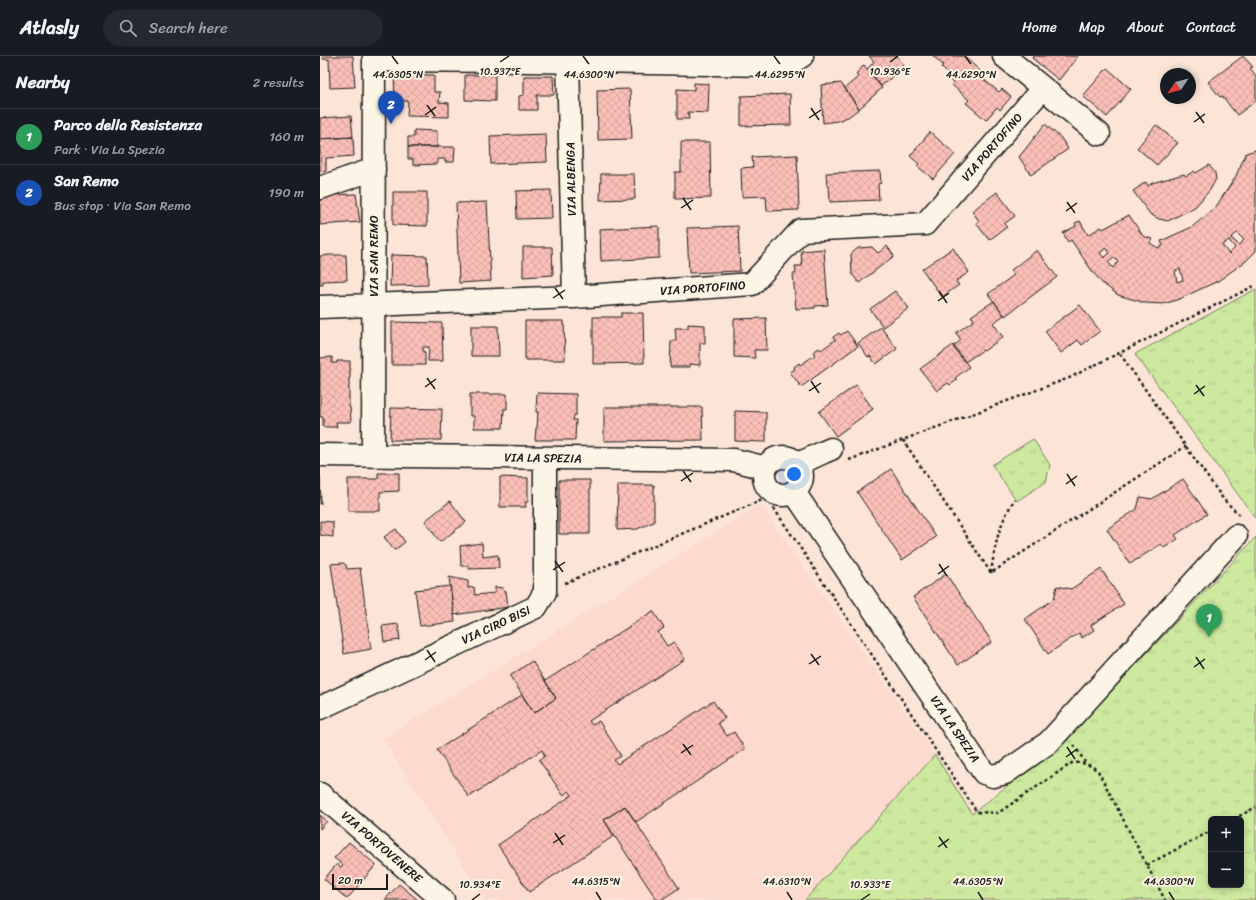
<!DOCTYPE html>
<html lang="en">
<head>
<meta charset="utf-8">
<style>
	body { margin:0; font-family:Sriracha,sans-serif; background:#242831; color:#f1f3f6 }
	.controls { position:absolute; right:12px; bottom:12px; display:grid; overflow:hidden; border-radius:6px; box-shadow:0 2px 6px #0003 }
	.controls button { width:36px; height:36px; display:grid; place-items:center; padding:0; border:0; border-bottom:1px solid #363941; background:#171b24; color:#f1f3f6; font:20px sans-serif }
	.compass { position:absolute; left:840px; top:12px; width:36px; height:36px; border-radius:50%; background:#171b24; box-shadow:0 2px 6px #0003; rotate:235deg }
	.scale { position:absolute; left:12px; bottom:10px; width:56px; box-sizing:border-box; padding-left:4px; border:2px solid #1c1c1c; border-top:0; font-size:11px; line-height:14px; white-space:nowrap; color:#1c1c1c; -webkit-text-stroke:3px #fcf5e5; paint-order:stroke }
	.you { position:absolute; left:474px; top:418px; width:14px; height:14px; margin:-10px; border:3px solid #fff; border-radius:50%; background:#1a73e8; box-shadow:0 0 0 6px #1a73e833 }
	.badge { display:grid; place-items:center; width:26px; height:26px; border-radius:50%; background:#0f766e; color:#fff; font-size:13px; font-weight:700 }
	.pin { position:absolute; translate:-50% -33px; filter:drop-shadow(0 1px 2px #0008) }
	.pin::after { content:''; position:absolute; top:21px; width:14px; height:12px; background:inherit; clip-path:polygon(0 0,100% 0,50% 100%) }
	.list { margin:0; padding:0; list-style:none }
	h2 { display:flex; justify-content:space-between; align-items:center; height:52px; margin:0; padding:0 16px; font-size:17px }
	h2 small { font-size:13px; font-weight:400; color:#9ea1a6 }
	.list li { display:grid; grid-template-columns:26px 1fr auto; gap:12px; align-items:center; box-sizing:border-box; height:56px; padding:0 16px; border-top:1px solid #363941 }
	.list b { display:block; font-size:15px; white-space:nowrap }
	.list p { margin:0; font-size:13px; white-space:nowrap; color:#9ea1a6 }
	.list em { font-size:13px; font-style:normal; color:#9ea1a6 }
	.icon { flex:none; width:22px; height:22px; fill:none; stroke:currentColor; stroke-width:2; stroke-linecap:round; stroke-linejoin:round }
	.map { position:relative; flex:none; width:936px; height:844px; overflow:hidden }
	header { display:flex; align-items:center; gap:24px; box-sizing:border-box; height:56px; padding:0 20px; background:#171b24; border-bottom:1px solid #363941 }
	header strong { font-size:19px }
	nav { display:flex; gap:22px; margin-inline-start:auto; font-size:14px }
	.search { width:280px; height:36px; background:#242831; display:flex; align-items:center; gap:10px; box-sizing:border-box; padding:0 14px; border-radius:22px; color:#9ea1a6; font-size:15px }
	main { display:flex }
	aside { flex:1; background:#171b24 }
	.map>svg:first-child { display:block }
</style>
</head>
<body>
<header>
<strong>Atlasly</strong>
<div class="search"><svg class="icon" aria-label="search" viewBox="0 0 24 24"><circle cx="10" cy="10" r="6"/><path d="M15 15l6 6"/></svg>Search here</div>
<nav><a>Home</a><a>Map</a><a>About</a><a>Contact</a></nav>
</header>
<main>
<aside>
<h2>Nearby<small>2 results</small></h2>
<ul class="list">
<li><span class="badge" style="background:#2e9e5b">1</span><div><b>Parco della Resistenza</b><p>Park · Via La Spezia</p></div><em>160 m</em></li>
<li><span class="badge" style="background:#1a4fb4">2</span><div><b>San Remo</b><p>Bus stop · Via San Remo</p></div><em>190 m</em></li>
</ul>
</aside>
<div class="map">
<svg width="936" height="844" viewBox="0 0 936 844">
	<defs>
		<pattern id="park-tufts" width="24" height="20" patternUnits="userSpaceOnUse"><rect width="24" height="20" fill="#cde89f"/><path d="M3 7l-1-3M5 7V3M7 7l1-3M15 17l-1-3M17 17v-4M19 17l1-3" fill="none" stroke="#afc688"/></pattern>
		<pattern id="building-cross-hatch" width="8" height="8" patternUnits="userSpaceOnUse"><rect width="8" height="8" fill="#fbc0b7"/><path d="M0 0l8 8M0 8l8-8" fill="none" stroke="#d7a49d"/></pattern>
	</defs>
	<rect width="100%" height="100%" fill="#fce5d7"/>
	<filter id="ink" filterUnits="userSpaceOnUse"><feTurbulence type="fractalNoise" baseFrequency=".025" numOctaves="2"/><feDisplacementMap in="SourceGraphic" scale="8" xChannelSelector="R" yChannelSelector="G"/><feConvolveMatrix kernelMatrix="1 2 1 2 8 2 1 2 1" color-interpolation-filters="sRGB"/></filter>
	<g filter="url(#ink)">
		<!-- built -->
		<path fill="#fcdacd" d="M440,449L615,699L485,844H165L63,683Z"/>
		<!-- park -->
		<path fill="url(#park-tufts)" stroke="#74825e" fill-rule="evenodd" d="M936,233V463L815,298Z
			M713,383L730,409L726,426L697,445L672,409Z
			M936,481V844H485L615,699L652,758L748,681ZM891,763H921V829H891Z"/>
		<!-- building -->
		<path fill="url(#building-cross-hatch)" stroke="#1c1c1c" fill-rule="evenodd" d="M3,0H33L35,31L10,32L9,3H3Z
			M549,0H577L584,9L573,17L575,19L561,30L548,12L554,6Z
			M613,0H644L660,15L657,18L679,36L682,33L691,41L680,54L677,51L666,64L646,47L649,44L632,29L633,27L626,21L628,18L621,11L623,9Z
			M714,0H758L739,24L712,2Z
			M923,0L933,11L930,12L936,20V45L917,59L902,40L900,41L888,26Z
			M544,9L562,32L539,53L525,32L538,21L536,18Z
			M787,12L811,33L787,61L763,40Z
			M74,18L114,19V36H120L119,46L129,47V61L87,60L88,45H75Z
			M145,19H175V45L145,44Z
			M204,20H233L234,39H217V54H199V40L204,39Z
			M374,27L389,28L388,57L368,56L369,63H357V33L374,34Z
			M521,27L539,53L528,61L517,65L503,67L501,29Z
			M310,33L312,83L278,84L277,34Z
			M470,38L471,69L421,70V40Z
			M31,60L33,81L0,83V62Z
			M725,68L741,82L748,93L711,119L699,101Z
			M836,69L858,87L837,109L817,92Z
			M94,74L117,75V91H88V81H94Z
			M610,76L635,98L613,123L597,110L599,108L590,100Z
			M226,78L227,106L171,108L170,80Z
			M33,81L34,100L6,102V115L0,116V83Z
			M361,86H390L391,142L355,143V116H361Z
			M88,91H135L134,106H125V103H117V108L93,109V103H88Z
			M936,94V195L926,205L898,225L857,244L843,248L825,247L798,239L782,227L772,215L751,184L748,186L743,177L756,170L755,167L760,165L768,179L781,171L783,173L809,159L823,180L832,183L830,187L838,192L843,190L841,185L872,171L895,152L915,122L926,97ZM917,177L924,184L919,189L911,182ZM909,184L915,192L909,198L902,189ZM786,192L790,197L784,202L780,197ZM794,201L798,206L793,212L788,206ZM860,213L863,224L857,226L855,215Z
			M477,99L479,154L447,155L446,140L422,141L421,112L433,111L432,101Z
			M889,109L895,117L896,123L890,134L875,151L848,165L839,163L830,158L813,135L826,126L828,130L832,127L864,118L866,120L874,115L876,117Z
			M560,115L561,127L558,128L559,144L510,146L509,130H507L506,117Z
			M281,118H314L315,143L280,144Z
			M231,134L232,162L197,163L196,135Z
			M73,136H107V170L73,169Z
			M677,136L695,160L684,168L687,171L669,184L656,167L659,165L652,155Z
			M36,138L40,166L0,169V142L11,139Z
			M167,146L171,225L139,227L136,147Z
			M339,170V202L281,205L280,173Z
			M418,170L420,215L369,217L367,172Z
			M567,190L574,200L539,227L532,218L531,198L538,192L552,191L558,197Z
			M203,191H232L233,219L203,221Z
			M633,192L649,216L636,225L639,229L622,241L602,213Z
			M504,193L508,249L495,250V252L476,253L473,218H476L475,210H482L481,195Z
			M717,194L737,221L685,260L668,238L694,219L691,214Z
			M9,199H26L27,224L3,225V229H0V200Z
			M71,199L107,200L108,229L70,230Z
			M575,235L589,252L563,271L550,253Z
			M674,245L684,259L673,267L683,281L664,295L663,294L645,306L633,291L641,284L636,277L654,264L651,260Z
			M760,249L780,275L762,289L758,284L741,297L725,275Z
			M301,257H323L324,307L273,308V261H301Z
			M446,262L447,294H434L435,302L414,301V263Z
			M205,265H244L245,304H205Z
			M72,266L122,267L123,305H108L109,291H103V296H105V309H72Z
			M368,268L385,269V287H380V309L369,308V311H350L351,285H356L355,272H368Z
			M151,270H178L179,300H151Z
			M561,271L577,293L556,308L550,300L548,301L538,287Z
			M527,275L538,290L481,331L470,316L475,313L474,311L479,307L480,309L495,299L493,296L499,292L501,294L515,284L513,281L519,277L521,279Z
			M633,289L649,311L635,322L637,324L630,329L628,327L617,335L600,313Z
			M12,301V307H17V305H30V322H29V351H30L31,366H16L17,371H3V361H0V302Z
			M536,329L553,353L516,380L499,356Z
			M217,337L256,338V359H254L253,364H256L255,384H215L216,372H217L218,356H216Z
			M150,338H187V353H184L183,372H154V360H150Z
			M284,351H382L383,384L284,385Z
			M71,352L122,353L121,384H70Z
			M415,355L446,356V386L415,385Z
			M571,413L616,481L582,504L537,436Z
			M58,417H79V435L60,436V455H28V423H58Z
			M0,420L1,448H0Z
			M180,421L208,422V446H205L206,451H180Z
			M863,423L887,458L855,479L858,483L844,492L841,488L810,508L787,473L817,453L820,441L832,443Z
			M239,424H270V478H239Z
			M298,429H334V466L317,473L297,474Z
			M130,445L146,466L120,486L105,465Z
			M0,465L13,466V481L0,479Z
			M76,473L85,486L75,494L73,493L64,481Z
			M162,487L163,501L178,499L179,512L149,513V510H141L140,490Z
			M23,507L26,509L27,513L40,512L51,593L24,598L11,508Z
			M781,513L804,548L771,569L774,574L762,582L759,577L728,598L705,563L734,543L737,530L751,533Z
			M626,518L672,586L638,609L593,541Z
			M129,521L148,525V532L154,531L155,539L175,537V531L183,532L184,536L186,535L188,551L134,559Z
			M130,530L135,566L100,570L95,534Z
			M333,555L344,572L338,576L347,590L354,586L365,603L269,665L272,669L279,665L301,700L294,704L297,708L393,645L405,662L398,667L407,680L414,676L425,693L316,766L305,750L284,764L294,780L209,836L178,789L252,739L249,735L243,739L219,704L225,700L222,694L149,741L117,694L202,639L214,657L236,642L225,625Z
			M78,568L80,584L64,586L62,570Z
			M212,605L236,642L214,657L190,620Z
			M305,750L359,832L341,844H337L284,764Z
			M0,759L7,765L0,773Z
			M29,786L56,809L27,843L4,823L17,808L21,811L23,809L14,802Z
			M79,828L98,844H65Z"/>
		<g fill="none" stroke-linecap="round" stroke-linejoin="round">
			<defs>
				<path id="minor" d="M684,0L779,78
					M54,4L210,5L454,9L474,5L482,0
					M248,5L254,241
					M0,132L54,113
					M0,251L254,241L432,228L481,174L605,168L723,32
					M0,399L414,404L446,412
					M53,399L54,0
					M444 420a19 19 0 1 1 38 0a19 19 0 1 1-38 0Z
					M478,408L504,396L511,393
					M474,436L664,717L673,720L685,717L729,686L916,480
					M0,652L216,551L225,536V402
					M0,738L123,844"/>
			</defs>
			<!-- minor casing -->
			<use href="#minor" stroke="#1c1c1c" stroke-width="25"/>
			<!-- path -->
			<path stroke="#1c1c1c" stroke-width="2.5" stroke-dasharray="3 3" stroke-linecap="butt" d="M800,298L904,444L921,460
				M583,384L671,517L866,390
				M529,404L749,322L936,229
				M447,442L657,756L678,757L752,707C763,706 769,708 778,715L845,844
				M671,517C675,488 679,467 695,443
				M245,527L447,442L456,445
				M754,689L765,706
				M914,763L936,751
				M827,809L891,775"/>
			<!-- minor -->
			<use href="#minor" stroke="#fcf5e5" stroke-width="22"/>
		</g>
	</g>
	<!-- ticks -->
	<path fill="none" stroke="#1c1c1c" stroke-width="1.5" d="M72,0L78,8M263,0L269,8M454,0L460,8M645,0L651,8M180,6L189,0M570,6L578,0M107,49L115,60M491,52L499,64M876,56L884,67M105,59L116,51M489,62L501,54M874,66L885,58M363,142L371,154M747,146L755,157M361,152L373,144M746,155L757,147M235,232L243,243M619,235L627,247M233,242L245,234M618,245L629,237M107,322L115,333M491,325L499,337M876,329L884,340M105,331L116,323M489,335L501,327M874,338L885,330M363,415L371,426M747,418L755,430M361,425L373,417M746,428L757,420M235,505L243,516M619,508L627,520M233,514L245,506M618,518L629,510M107,594L115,606M491,598L499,609M876,601L884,613M105,604L116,596M489,608L501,600M874,611L885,603M363,688L371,699M747,691L755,703M361,697L373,689M746,701L757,693M235,777L243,789M619,781L627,792M233,787L245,779M618,791L629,783M276,836L281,844M467,836L472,844M658,836L663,844M849,836L854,844M152,844L160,838M541,844L550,838"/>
	<g text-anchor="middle" stroke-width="4" stroke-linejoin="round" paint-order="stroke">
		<!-- street labels -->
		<g font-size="12" fill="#1c1c1c" stroke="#fcf5e5">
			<text transform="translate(672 91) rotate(-49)" y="4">VIA PORTOFINO</text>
			<text transform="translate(251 123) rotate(-91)" y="4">VIA ALBENGA</text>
			<text transform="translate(54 200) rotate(-90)" y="4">VIA SAN REMO</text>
			<text transform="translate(383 232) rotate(-4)" y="4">VIA PORTOFINO</text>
			<text transform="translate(223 402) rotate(1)" y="4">VIA LA SPEZIA</text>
			<text transform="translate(176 569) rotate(-25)" y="4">VIA CIRO BISI</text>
			<text transform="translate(635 673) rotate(56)" y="4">VIA LA SPEZIA</text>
			<text transform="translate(62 791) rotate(41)" y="4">VIA PORTOVENERE</text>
		</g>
	</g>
	<g font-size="10" text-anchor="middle" fill="#1c1c1c" stroke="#fcf5e5" stroke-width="4" stroke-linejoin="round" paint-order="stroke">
		<text x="180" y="19">10.937°E</text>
		<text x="570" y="19">10.936°E</text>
		<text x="651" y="22">44.6290°N</text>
		<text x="78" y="22">44.6305°N</text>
		<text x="269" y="22">44.6300°N</text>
		<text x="460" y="22">44.6295°N</text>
		<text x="276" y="829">44.6315°N</text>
		<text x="467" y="829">44.6310°N</text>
		<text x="658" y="829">44.6305°N</text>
		<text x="849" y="829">44.6300°N</text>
		<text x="160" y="832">10.934°E</text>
		<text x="550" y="832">10.933°E</text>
	</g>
</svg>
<div class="controls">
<button>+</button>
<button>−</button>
</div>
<svg class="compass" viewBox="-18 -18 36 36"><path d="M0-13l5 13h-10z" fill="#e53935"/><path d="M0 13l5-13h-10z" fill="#9ea1a6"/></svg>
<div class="scale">20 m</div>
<div class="you"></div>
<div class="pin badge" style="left:889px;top:581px;background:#2e9e5b">1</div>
<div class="pin badge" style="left:71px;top:68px;background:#1a4fb4">2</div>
</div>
</main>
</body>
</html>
